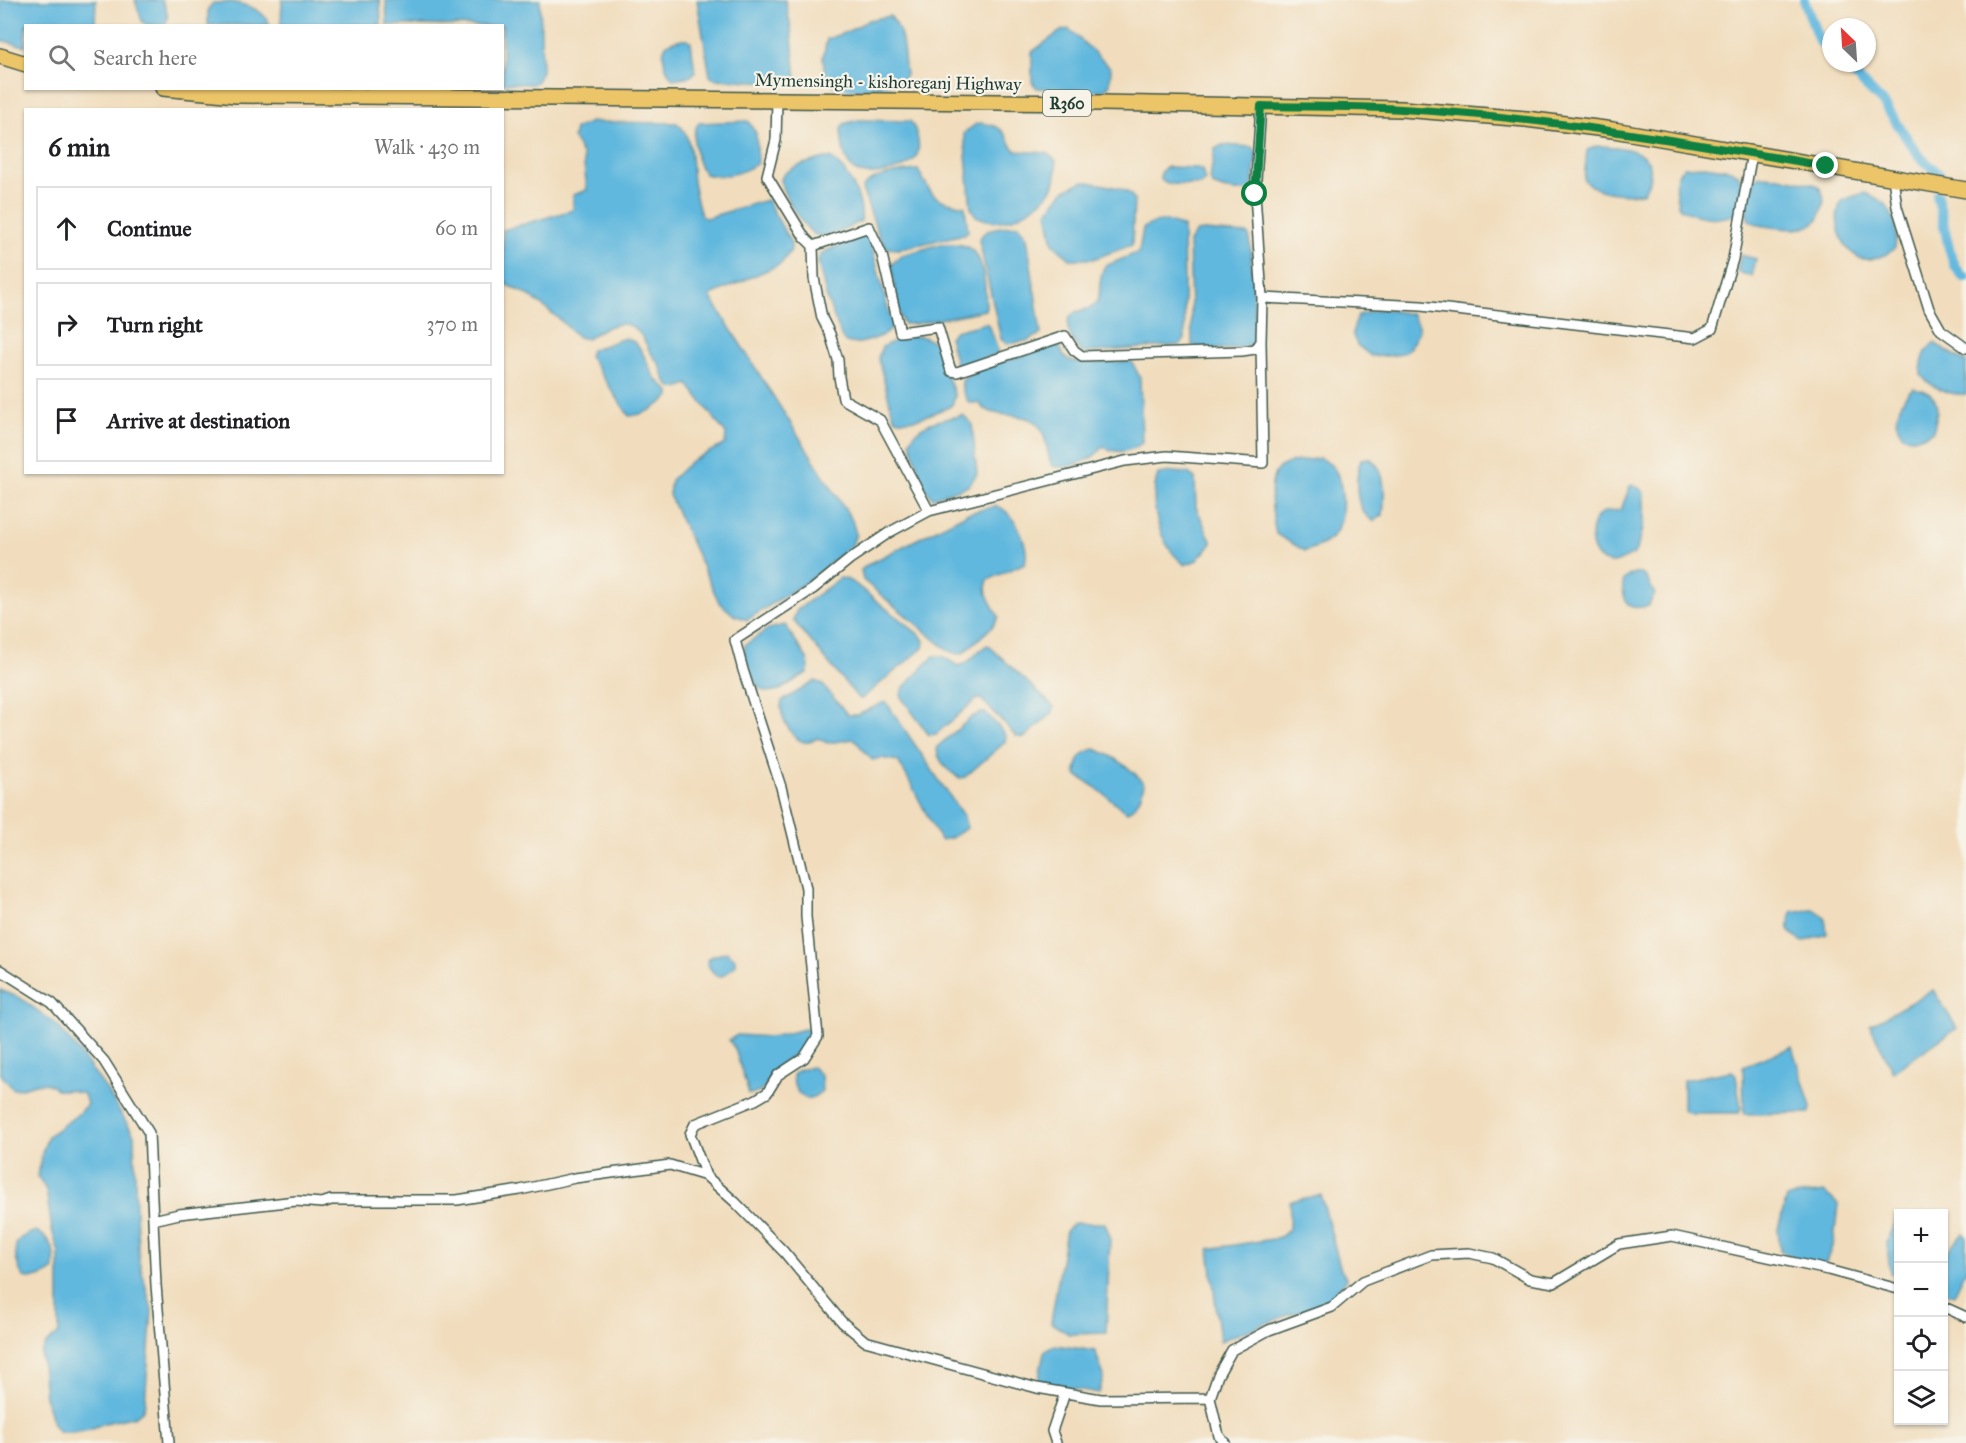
<!DOCTYPE html>
<html lang="en">
<head>
<meta charset="utf-8">
<style>
	body { margin:0; font-family:"IM FELL Great Primer",serif; background:#f6f6f6; color:#202124 }
	.controls { position:absolute; right:18px; bottom:18px; display:grid; overflow:hidden; border-radius:0px; box-shadow:0 2px 4px #0004 }
	.controls button { width:54px; height:54px; display:grid; place-items:center; padding:0; border:0; border-bottom:2px solid #e0e0e0; background:#fff; color:#202124; font:30px sans-serif }
	.compass { position:absolute; left:1822px; top:18px; width:54px; height:54px; border-radius:50%; background:#fff; box-shadow:0 2px 4px #0004; rotate:335deg }
	.stop { position:absolute; width:18px; height:18px; margin:-14px; border:4px solid #0b8043; border-radius:50%; background:#fff }
	.stop.end { background:#0b8043; border-color:#fff; box-shadow:0 2px 6px #0008 }
	.list { margin:0; padding:0; list-style:none }
	h2 { display:flex; justify-content:space-between; align-items:center; height:78px; margin:0; padding:0 24px; font-size:26px }
	h2 small { font-size:20px; font-weight:400; color:#757577 }
	.list li { display:grid; grid-template-columns:39px 1fr auto; gap:18px; align-items:center; box-sizing:border-box; height:84px; margin:0 12px 12px; padding:0 12px; border:2px solid #e0e0e0; border-radius:0px }
	.list b { display:block; font-size:22px; white-space:nowrap }
	.list em { font-size:20px; font-style:normal; color:#757577 }
	.icon { flex:none; width:33px; height:33px; fill:none; stroke:currentColor; stroke-width:2; stroke-linecap:round; stroke-linejoin:round }
	.map { position:relative; flex:none; width:1966px; height:1443px; overflow:hidden }
	.search { position:absolute; background:#fff; box-shadow:0 2px 4px #0004; left:24px; top:24px; width:480px; height:66px; display:flex; align-items:center; gap:15px; box-sizing:border-box; padding:0 21px; border-radius:0px; color:#757577; font-size:22px }
	.panel { position:absolute; background:#fff; box-shadow:0 2px 4px #0004; left:24px; top:108px; width:480px; height:366px; border-radius:0px }
	.map>svg:first-child { display:block }
</style>
</head>
<body>
<div class="map">
<svg width="1966" height="1443" viewBox="0 0 1966 1443">
	<rect width="100%" height="100%" fill="#f7f3e8"/>
	<filter id="ink" filterUnits="userSpaceOnUse"><feTurbulence type="fractalNoise" baseFrequency=".0167" numOctaves="2"/><feDisplacementMap in="SourceGraphic" scale="12" xChannelSelector="R" yChannelSelector="G"/><feConvolveMatrix kernelMatrix="1 2 1 2 8 2 1 2 1" color-interpolation-filters="sRGB"/></filter>
	<filter id="wash" filterUnits="userSpaceOnUse"><feTurbulence type="fractalNoise" baseFrequency=".008" numOctaves="4" result="noise"/><feDisplacementMap in="SourceGraphic" scale="24" xChannelSelector="R" yChannelSelector="G"/><feGaussianBlur stdDeviation="1.35" result="paint"/><feColorMatrix in="noise" values="0 0 0 0 0 0 0 0 0 0 0 0 0 0 0 0 0 1.4 0 .05"/><feComposite in="paint" operator="in"/></filter>
	<g filter="url(#wash)">
		<rect width="100%" height="100%" fill="#f1ddbd"/>
		<!-- water -->
		<path fill="#61b8de" stroke="#407a89" stroke-width="1.5" d="M1,0H96L95,25L26,26L25,46L0,40Z
			M135,0H162C166,9 171,17 164,25H147L142,21Z
			M282,0H380L381,25H281Z
			M386,0H540L542,71L537,81L533,84L503,83L502,26L387,25Z
			M697,0H785L791,27L796,79L791,83L715,79L710,76Z
			M232,2C249,6 263,9 270,25H208V9L213,3Z
			M890,16C905,31 903,55 906,75L901,82C880,88 844,95 826,81L823,57L827,39L849,31L869,20Z
			M1069,29L1111,68L1110,84L1105,90L1089,91L1037,88L1032,82V52L1061,31Z
			M682,39H688L691,42L695,72L691,76L673,79C666,71 659,53 667,44C670,41 678,40 682,39Z
			M858,120L910,121C917,130 923,150 914,160C904,171 864,180 853,169C843,160 842,142 841,130L844,124Z
			M748,121L756,133L758,163C744,173 721,179 705,174C696,163 689,133 699,123Z
			M591,122L677,123C693,136 691,162 693,182C695,193 698,205 701,216L706,218L767,200L791,243V250L781,264L711,295V298L852,520L856,534L852,545L811,579L747,620L734,615L719,602L669,495L671,480L691,461L725,444L726,434L688,384C684,385 678,389 674,388C665,386 663,373 660,365C657,360 652,356 649,350C641,331 630,318 608,327C600,331 594,333 588,339L578,337L558,318L530,296L503,283V230L573,210V195L587,190L583,156L573,138L575,129Z
			M982,123C1009,128 1002,134 1016,151L1047,153L1056,161C1056,167 1057,175 1055,181C1051,200 1014,223 994,221C988,221 981,218 976,216L971,208L964,133L976,124Z
			M1222,145L1252,147L1257,152L1252,187C1242,195 1223,190 1212,185L1210,178L1215,149Z
			M1598,146C1617,147 1655,148 1650,175C1649,183 1647,187 1643,193C1624,195 1597,194 1584,180L1587,150Z
			M825,158H831C848,171 864,200 861,221C849,227 830,239 816,235C806,232 776,187 782,177C787,167 814,161 825,158Z
			M1705,166L1731,170L1738,174C1743,184 1745,208 1734,214C1722,222 1689,216 1679,207C1675,193 1672,178 1684,167Z
			M1167,167L1197,168L1202,170L1205,181L1201,185L1167,184L1162,181L1160,177L1162,171Z
			M918,170C934,199 932,199 965,206L968,231L965,234L899,249L887,248L880,239L862,189C869,175 904,171 918,170Z
			M1760,176L1779,177L1817,185C1823,191 1825,198 1823,206C1819,230 1799,230 1779,228C1767,226 1759,227 1748,219C1744,205 1746,183 1760,176Z
			M1083,181C1096,184 1129,186 1134,199L1132,245L1093,259H1070L1053,243L1047,212L1065,190Z
			M1864,193C1892,201 1899,221 1895,248C1886,256 1871,262 1860,258C1841,250 1830,216 1843,200Z
			M1166,221L1183,227L1185,339L1180,345L1082,353C1074,344 1058,321 1076,312C1083,309 1092,310 1097,302C1102,293 1097,279 1105,266L1139,252L1143,228L1154,223Z
			M1018,225L1027,237L1041,334L1027,341L1007,344L1001,339L979,240C986,226 1004,227 1018,225Z
			M1204,231L1248,234L1250,238L1256,340C1246,352 1207,350 1192,345L1189,242L1196,232Z
			M862,235H866L870,240L893,328C884,337 853,349 843,340L827,299L818,261L820,256L824,252Z
			M941,244C950,244 961,243 969,248C986,258 985,289 986,306L985,310L915,324H904L900,316L891,265L902,255Z
			M1741,255L1756,259L1752,276L1737,272Z
			M1381,309L1412,314L1419,328C1410,359 1399,355 1371,356L1357,345L1352,333L1358,315Z
			M986,323L990,327L998,351L995,355L962,365L956,364L949,337L955,331Z
			M915,336L924,337L935,343L955,396L952,405L947,408C932,413 912,424 896,419L893,414L878,358L882,347L900,338Z
			M625,338C645,343 644,364 656,379C660,384 666,387 670,392V396C659,406 644,415 629,416L589,356L591,350Z
			M1934,343L1966,362V394C1951,396 1930,387 1921,375C1921,363 1923,351 1934,343Z
			M1053,346H1059C1061,350 1063,356 1066,358C1075,367 1117,360 1132,362L1140,378L1142,443C1128,453 1118,454 1103,447C1094,460 1068,470 1052,466C1046,454 1048,437 1039,426C1023,408 992,422 979,403H969C965,395 959,388 963,379L982,368Z
			M1913,388C1940,392 1940,408 1933,431C1893,455 1887,411 1913,388Z
			M963,415L972,424L977,474L968,486L933,498L924,488L910,441C919,421 943,420 963,415Z
			M1320,458C1323,460 1329,463 1332,466C1344,479 1346,517 1336,532C1330,542 1316,548 1305,551L1276,534C1273,518 1266,481 1278,469C1287,460 1308,461 1320,458Z
			M1369,458C1387,469 1385,496 1383,515L1374,521C1353,511 1355,478 1361,459Z
			M1172,472L1188,473L1195,478L1196,507L1212,543L1197,560L1185,565C1159,545 1148,505 1158,474Z
			M1634,485L1643,491C1646,513 1645,534 1634,554C1628,557 1620,562 1613,563C1590,564 1585,528 1599,515C1605,510 1614,511 1621,510L1630,486Z
			M996,506C1014,511 1030,544 1025,563L988,580C982,594 993,605 999,617L992,627L963,653L958,654L949,651L863,580L861,570L867,565L968,513Z
			M1634,573H1641L1647,579L1655,594L1648,606C1643,607 1637,608 1632,607C1624,604 1620,585 1625,579C1626,578 1632,574 1634,573Z
			M840,578L846,579L855,584L921,636L924,641L923,648L861,699L857,697L793,620L797,610Z
			M785,625L808,660L809,668L807,673L780,690L767,692L761,689L756,684L744,656L745,645L768,629Z
			M988,645L1054,707L1053,712L1024,738L1016,736L981,699H977L936,734L929,735L901,697L902,689L934,656H942L958,666C971,664 976,650 988,645Z
			M815,681L822,684L848,715H857L885,702L888,705L964,817L967,828L951,838L940,840L904,771L898,761L881,758L872,760L854,739L827,743L818,738C813,740 810,743 804,742C791,739 778,714 782,701Z
			M980,713H986L1006,735L1005,742L965,777L960,778C949,772 937,761 937,747L972,717Z
			M1095,749C1112,755 1133,769 1144,784C1142,794 1137,807 1127,812L1095,787L1076,775C1076,762 1080,752 1095,749Z
			M1814,910L1825,917L1827,934L1803,942C1788,934 1785,927 1793,911Z
			M727,952L735,959V966L722,976H716L709,967L707,960L710,957Z
			M0,990L20,998L56,1024L80,1053L108,1092L134,1135L136,1213L139,1261L152,1310L145,1403L143,1410L136,1416L105,1423L90,1429L73,1432H59L53,1424L45,1397L41,1353L46,1344L59,1333V1253L52,1230L46,1190L38,1176L42,1153L48,1136L77,1115L87,1104L84,1094L70,1090H56C43,1075 30,1089 13,1089L0,1073Z
			M1933,990L1957,1028L1893,1072L1870,1025Z
			M810,1028L814,1038C805,1054 789,1054 777,1067C765,1079 768,1095 749,1094L735,1049L729,1040L737,1035L771,1037Z
			M1792,1047L1811,1107L1810,1113L1744,1114L1743,1066Z
			M812,1067L821,1075L822,1091L815,1096L807,1099C796,1094 793,1086 793,1075L798,1070Z
			M1731,1071L1734,1072L1736,1076L1741,1108L1739,1113H1693L1684,1111L1683,1108V1080Z
			M1824,1192L1838,1204L1834,1241L1825,1265L1803,1262L1780,1251L1778,1228L1787,1197Z
			M1321,1195L1341,1270L1347,1279L1325,1304L1288,1315L1220,1341L1209,1249L1273,1239L1282,1236L1289,1229L1290,1201Z
			M1898,1215V1275L1890,1273L1887,1243Z
			M1074,1223H1105L1110,1237L1106,1333L1069,1334L1051,1323L1066,1230Z
			M36,1231C52,1239 56,1252 54,1269C46,1276 34,1280 23,1277C18,1268 11,1248 19,1240C23,1235 31,1233 36,1231Z
			M1963,1234L1966,1236V1269L1954,1295L1944,1293C1943,1263 1938,1255 1963,1234Z
			M1055,1345L1095,1351L1104,1376L1099,1393L1038,1383L1044,1352Z"/>
		<g fill="none" stroke-linecap="round" stroke-linejoin="round">
			<!-- canal -->
			<path stroke="#61b8de" stroke-width="10" d="M1804,0L1819,41L1831,52
				M1842,63L1885,105L1918,155L1940,175
				M1937,195L1949,248L1955,266L1963,277H1966"/>
		</g>
	</g>
	<g filter="url(#ink)">
		<g fill="none" stroke-linecap="round" stroke-linejoin="round">
			<defs>
				<path id="minor" d="M777,100L776,140L767,176L805,238L813,246L869,227L882,255L900,332L938,327L951,371L957,372L1065,336L1074,350L1082,356L1242,351L1255,349L1261,342
					M1261,106L1255,194L1262,298L1421,306L1695,338L1712,329L1733,259L1752,153
					M1893,178L1897,207L1929,309L1941,330L1966,348
					M813,246L814,278L822,318L830,334L838,360L839,377L843,399L880,420L929,511L1125,461L1167,456L1263,463L1261,342L1262,298
					M0,970L52,1003L104,1061L149,1133L156,1285L169,1443
					M706,1176L690,1134L695,1124L755,1100L767,1093L778,1075L804,1058L818,1036L806,917V888L781,787L743,670L735,640L813,589L850,559L890,532L929,511
					M153,1220L179,1214L296,1201L322,1203L331,1200H457L520,1190L575,1178L670,1165L706,1176L735,1202L784,1252L842,1322L865,1341L1037,1388L1101,1399L1210,1398L1218,1375L1232,1350L1269,1330L1332,1307L1363,1281L1431,1255L1469,1253L1493,1258L1530,1279L1554,1283L1619,1244L1672,1236L1828,1270L1898,1289
					M1944,1307L1966,1317
					M1210,1398L1219,1436L1225,1443
					M1056,1443L1052,1431L1065,1393"/>
				<path id="primary" d="M0,56L26,64
					M163,88L236,95L1102,103L1402,109L1526,119L1613,130L1966,190"/>
			</defs>
			<!-- minor casing -->
			<use href="#minor" stroke="#3e5549" stroke-width="12"/>
			<!-- primary casing -->
			<use href="#primary" stroke="#3e5549" stroke-width="18"/>
			<!-- minor -->
			<use href="#minor" stroke="#fff" stroke-width="9"/>
			<!-- primary -->
			<use href="#primary" stroke="#edc569" stroke-width="15"/>
		</g>
	</g>
	<g fill="none" stroke-linecap="round" stroke-linejoin="round" filter="url(#ink)">
		<!-- route -->
		<path stroke="#0b8043" stroke-width="8" d="M1255,194L1261,106C1308,107 1355,106 1402,109C1545,117 1685,142 1826,166"/>
	</g>
	<g text-anchor="middle" stroke-width="4.5" stroke-linejoin="round" paint-order="stroke">
		<!-- shield labels -->
		<rect fill="#f7f3e8" stroke="#60746a" stroke-width="1.5" x="1043" y="90" width="48" height="26" rx="4.5"/>
		<g font-size="16" font-weight="bold" fill="#1f3d34">
			<text x="1067" y="109">R360</text>
		</g>
		<!-- street labels -->
		<g font-size="18" fill="#1f3d34" stroke="#f7f3e8">
			<text transform="translate(888 82) rotate(1)" y="6">Mymensingh - kishoreganj Highway</text>
		</g>
	</g>
</svg>
<div class="controls">
<button>+</button>
<button>−</button>
<button><svg class="icon" aria-label="locate" viewBox="0 0 24 24"><circle cx="12" cy="12" r="6"/><path d="M12 2v4M12 18v4M2 12h4M18 12h4"/></svg></button>
<button><svg class="icon" aria-label="layers" viewBox="0 0 24 24"><path d="M12 4l9 5-9 5-9-5zM3 14l9 5 9-5"/></svg></button>
</div>
<svg class="compass" viewBox="-18 -18 36 36"><path d="M0-13l5 13h-10z" fill="#e53935"/><path d="M0 13l5-13h-10z" fill="#757577"/></svg>
<div class="stop" style="left:1255px;top:194px"></div>
<div class="stop end" style="left:1826px;top:166px"></div>
<div class="search"><svg class="icon" aria-label="search" viewBox="0 0 24 24"><circle cx="10" cy="10" r="6"/><path d="M15 15l6 6"/></svg>Search here</div>
<section class="panel">
<h2>6 min<small>Walk · 430 m</small></h2>
<ul class="list">
<li><svg class="icon" aria-label="ahead" viewBox="0 0 24 24"><path d="M12 20V5M6 11l6-6 6 6"/></svg><div><b>Continue</b></div><em>60 m</em></li>
<li><svg class="icon" aria-label="right" viewBox="0 0 24 24"><path d="M7 20v-9h11M14 6l5 5-5 5"/></svg><div><b>Turn right</b></div><em>370 m</em></li>
<li><svg class="icon" aria-label="arrive" viewBox="0 0 24 24"><path d="M6 21V4h12l-3 4 3 4H6"/></svg><div><b>Arrive at destination</b></div></li>
</ul>
</section>
</div>
</body>
</html>
